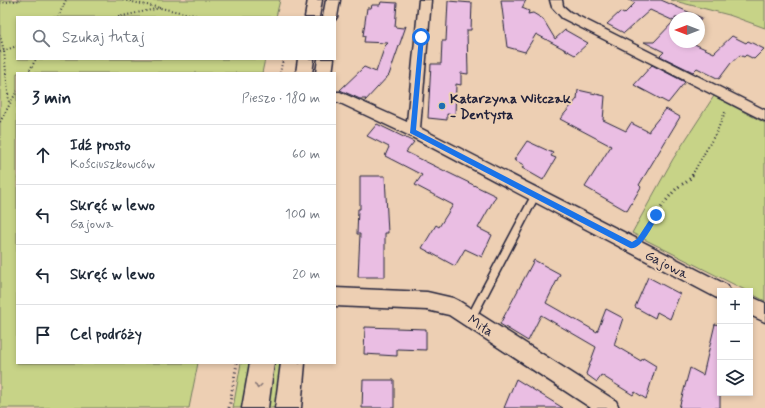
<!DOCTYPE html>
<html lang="pl">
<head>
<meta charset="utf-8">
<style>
	body { margin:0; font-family:Mynerve,sans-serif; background:#f2f2f3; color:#1f2937 }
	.controls { position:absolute; right:12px; bottom:12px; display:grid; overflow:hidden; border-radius:0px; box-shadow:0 2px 6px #0003 }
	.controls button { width:36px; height:36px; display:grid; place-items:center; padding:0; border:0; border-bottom:1px solid #e0e1e3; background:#fff; color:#1f2937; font:20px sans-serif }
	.compass { position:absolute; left:669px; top:12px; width:36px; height:36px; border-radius:50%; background:#fff; box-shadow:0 2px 6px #0003; rotate:270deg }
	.stop { position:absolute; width:12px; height:12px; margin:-9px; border:3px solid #1a73e8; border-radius:50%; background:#fff }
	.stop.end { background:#1a73e8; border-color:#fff; box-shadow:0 1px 4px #0008 }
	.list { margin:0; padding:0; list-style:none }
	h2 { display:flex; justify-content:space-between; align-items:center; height:52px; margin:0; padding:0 16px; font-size:17px }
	h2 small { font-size:13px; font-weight:400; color:#747a83 }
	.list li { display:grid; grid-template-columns:26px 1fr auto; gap:12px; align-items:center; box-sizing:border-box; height:60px; padding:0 16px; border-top:1px solid #e0e1e3 }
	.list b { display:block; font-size:15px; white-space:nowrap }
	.list p { margin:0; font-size:13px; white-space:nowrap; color:#747a83 }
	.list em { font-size:13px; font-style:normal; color:#747a83 }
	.icon { flex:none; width:22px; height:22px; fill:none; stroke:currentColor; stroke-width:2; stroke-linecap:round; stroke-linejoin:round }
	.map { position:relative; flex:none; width:765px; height:408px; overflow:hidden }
	.search { position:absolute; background:#fff; box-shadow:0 2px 6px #0003; left:16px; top:16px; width:320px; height:44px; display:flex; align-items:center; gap:10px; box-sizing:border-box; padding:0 14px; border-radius:0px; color:#747a83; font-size:15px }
	.panel { position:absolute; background:#fff; box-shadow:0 2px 6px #0003; left:16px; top:72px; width:320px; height:292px; border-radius:0px }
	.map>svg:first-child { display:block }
</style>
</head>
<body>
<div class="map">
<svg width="765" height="408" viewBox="0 0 765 408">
	<rect width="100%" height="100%" fill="#edcfb3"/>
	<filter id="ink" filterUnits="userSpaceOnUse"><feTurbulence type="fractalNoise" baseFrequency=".025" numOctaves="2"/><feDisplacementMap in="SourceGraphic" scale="8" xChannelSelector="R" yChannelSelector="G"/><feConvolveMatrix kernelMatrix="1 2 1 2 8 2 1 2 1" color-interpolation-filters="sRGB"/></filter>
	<g filter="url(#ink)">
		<!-- green -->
		<path fill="#c7d387" stroke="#747a61" d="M0,0H280L276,17H17V59H265L262,73H17V363H198L189,408H0Z
			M671,0H765V28L729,15Z
			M714,96L765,123V301L750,293V291H747L632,233L673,159Z
			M241,363H250L243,408H233Z
			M271,363H282L277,408H265Z"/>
		<!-- building -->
		<path fill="#eabee3" stroke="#22223b" d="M501,0H526L522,8L529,11L528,14L533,13L543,19L555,39L565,30L588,43L575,55L536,34L525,52L507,47Z
			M629,0H661L702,18L699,22V18H675V42H690L714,53L732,36L746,43L748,41L764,49L754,59L746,55L744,57L740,55L731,63L719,79L697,68L693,72L660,56L664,52L644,42H654L674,21L650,10L624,33L607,24L620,12L624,14L635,3Z
			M448,1L472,3L471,30H467L468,74L461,73V85L456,84L455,115L447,114V120L428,118L431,64H441L442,41H446Z
			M381,2L397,3L395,27L403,28L406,26L389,75L365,101L366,99H360L340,90L364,67L376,72L385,46L388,43L364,42L365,36H363L367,8H371L372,5H380Z
			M652,65L685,82L668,103L634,85Z
			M578,90L605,96L603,120L626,131L631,123L649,132V130L666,109L680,117L639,185L641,187L627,211L585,187L611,146L560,119L577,99Z
			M377,124L414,142L406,152L496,196L478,228L492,235L482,257L465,249L455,266L422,248L436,225L439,227L453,205L415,185L422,175L385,156L389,147L367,136Z
			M527,141L553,153L551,156L556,158L543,180L522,168L524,165L514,160Z
			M360,176H385L388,233H385V277H358L360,234H357L358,209H360Z
			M534,260L560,274L546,303L597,332L606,309L623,318L614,345L641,361L643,358L656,366L646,399L635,392L633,395L601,375L597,382L586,374L596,347L541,315L528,341L500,324Z
			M648,277L680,294L670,319L657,312L655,318L635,307Z
			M715,324L720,325V408H679L690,368L703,375Z
			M365,327L426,329V350L397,349V356L364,354Z
			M516,379L563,408H504Z
			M363,380H394V408H362Z"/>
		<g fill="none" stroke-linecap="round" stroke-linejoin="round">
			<defs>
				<path id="service" d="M536,191L539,192L540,194L474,321L471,323L468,321L466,318L468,315L533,192Z"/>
				<path id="minor" d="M419,0H431L420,128L727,285L730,291H720V299L715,297L408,135L338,102H335V92H340L407,122Z
					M550,0H562L563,6L570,12L765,110V121L562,18L552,7Z
					M335,288L427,292L453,298L459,301L616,401L619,408H591L449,315L427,310L335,306Z
					M750,296L765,303V322L750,315Z"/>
				<path id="tertiary" d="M308,0H322L319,17H305Z
					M326,0H340L337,17L335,20V17H323Z
					M298,59H314L312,73H296Z
					M318,59H334L332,73H316Z
					M250,363H274L268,408H242Z
					M281,363H305L301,408H275Z"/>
			</defs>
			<!-- service casing -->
			<use href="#service" stroke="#22223b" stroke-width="3"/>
			<!-- minor casing -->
			<use href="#minor" stroke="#22223b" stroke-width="3"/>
			<!-- tertiary casing -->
			<use href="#tertiary" stroke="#22223b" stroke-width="3"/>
			<!-- path-far1 -->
			<path stroke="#22223b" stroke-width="2" stroke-dasharray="1 2.5" stroke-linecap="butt" d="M123,0L203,17
				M0,3L21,0
				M58,17L66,0
				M118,17L160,8
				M0,35L4,51L9,103
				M0,52L17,46
				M28,73L36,59
				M280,73L283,59
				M0,122L17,91
				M692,175L717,131L726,110"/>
			<!-- path -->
			<path stroke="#22223b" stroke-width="3" stroke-dasharray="1 3.5" stroke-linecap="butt" d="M644,234C654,219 664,201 677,188C685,181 686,185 693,174
				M229,408L237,363"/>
			<!-- service -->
			<use href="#service" fill="#edcfb3" fill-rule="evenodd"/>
			<!-- minor -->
			<use href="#minor" fill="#edcfb3" fill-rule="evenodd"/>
			<!-- tertiary -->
			<use href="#tertiary" fill="#edcfb3" fill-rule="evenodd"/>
		</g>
		<!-- one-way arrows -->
		<defs><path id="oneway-chevron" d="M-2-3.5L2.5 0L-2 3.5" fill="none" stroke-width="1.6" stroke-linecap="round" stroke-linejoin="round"/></defs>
		<use stroke="#887877" href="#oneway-chevron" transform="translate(258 386) rotate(98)"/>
	</g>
	<!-- route -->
	<path fill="#1a73e8" d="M421,36L424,37L416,130L632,242L637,239L654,213H658V217C653,225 641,251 630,248L410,133L419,37Z"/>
	<!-- markers -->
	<circle fill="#1f6fb2" stroke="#edcfb3" stroke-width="1.5" cx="442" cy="106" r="4"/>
	<g text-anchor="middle" stroke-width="4" stroke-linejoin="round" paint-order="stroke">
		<!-- poi labels -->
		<g font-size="14" font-weight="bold" fill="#22223b" stroke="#edcfb3" text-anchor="start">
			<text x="450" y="103">Katarzyna Witczak<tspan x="450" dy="16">- Dentysta</tspan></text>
		</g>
		<!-- street labels -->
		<g font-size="14" fill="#22223b" stroke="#edcfb3">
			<text transform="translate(667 264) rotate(27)" y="5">Gajowa</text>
			<text transform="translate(481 325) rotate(33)" y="5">Miła</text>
		</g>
	</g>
</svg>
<div class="controls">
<button>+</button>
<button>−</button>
<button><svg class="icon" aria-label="layers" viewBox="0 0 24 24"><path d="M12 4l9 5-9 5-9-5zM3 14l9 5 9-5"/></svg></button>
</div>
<svg class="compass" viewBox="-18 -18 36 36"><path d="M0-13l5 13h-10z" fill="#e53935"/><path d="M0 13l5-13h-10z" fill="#747a83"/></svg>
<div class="stop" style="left:421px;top:37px"></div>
<div class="stop end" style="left:656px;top:215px"></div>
<div class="search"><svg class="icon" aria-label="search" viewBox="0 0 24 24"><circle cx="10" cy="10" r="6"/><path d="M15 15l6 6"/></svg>Szukaj tutaj</div>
<section class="panel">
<h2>3 min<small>Pieszo · 180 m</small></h2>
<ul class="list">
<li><svg class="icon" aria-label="ahead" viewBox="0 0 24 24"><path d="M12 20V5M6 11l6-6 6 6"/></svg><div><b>Idź prosto</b><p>Kościuszkowców</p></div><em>60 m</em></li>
<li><svg class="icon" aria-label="left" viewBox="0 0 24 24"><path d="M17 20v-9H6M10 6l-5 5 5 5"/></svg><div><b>Skręć w lewo</b><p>Gajowa</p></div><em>100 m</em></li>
<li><svg class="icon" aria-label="left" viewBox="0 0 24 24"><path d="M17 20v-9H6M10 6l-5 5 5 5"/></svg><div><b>Skręć w lewo</b></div><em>20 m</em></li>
<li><svg class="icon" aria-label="arrive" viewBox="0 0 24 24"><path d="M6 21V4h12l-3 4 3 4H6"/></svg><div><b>Cel podróży</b></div></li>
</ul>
</section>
</div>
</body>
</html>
